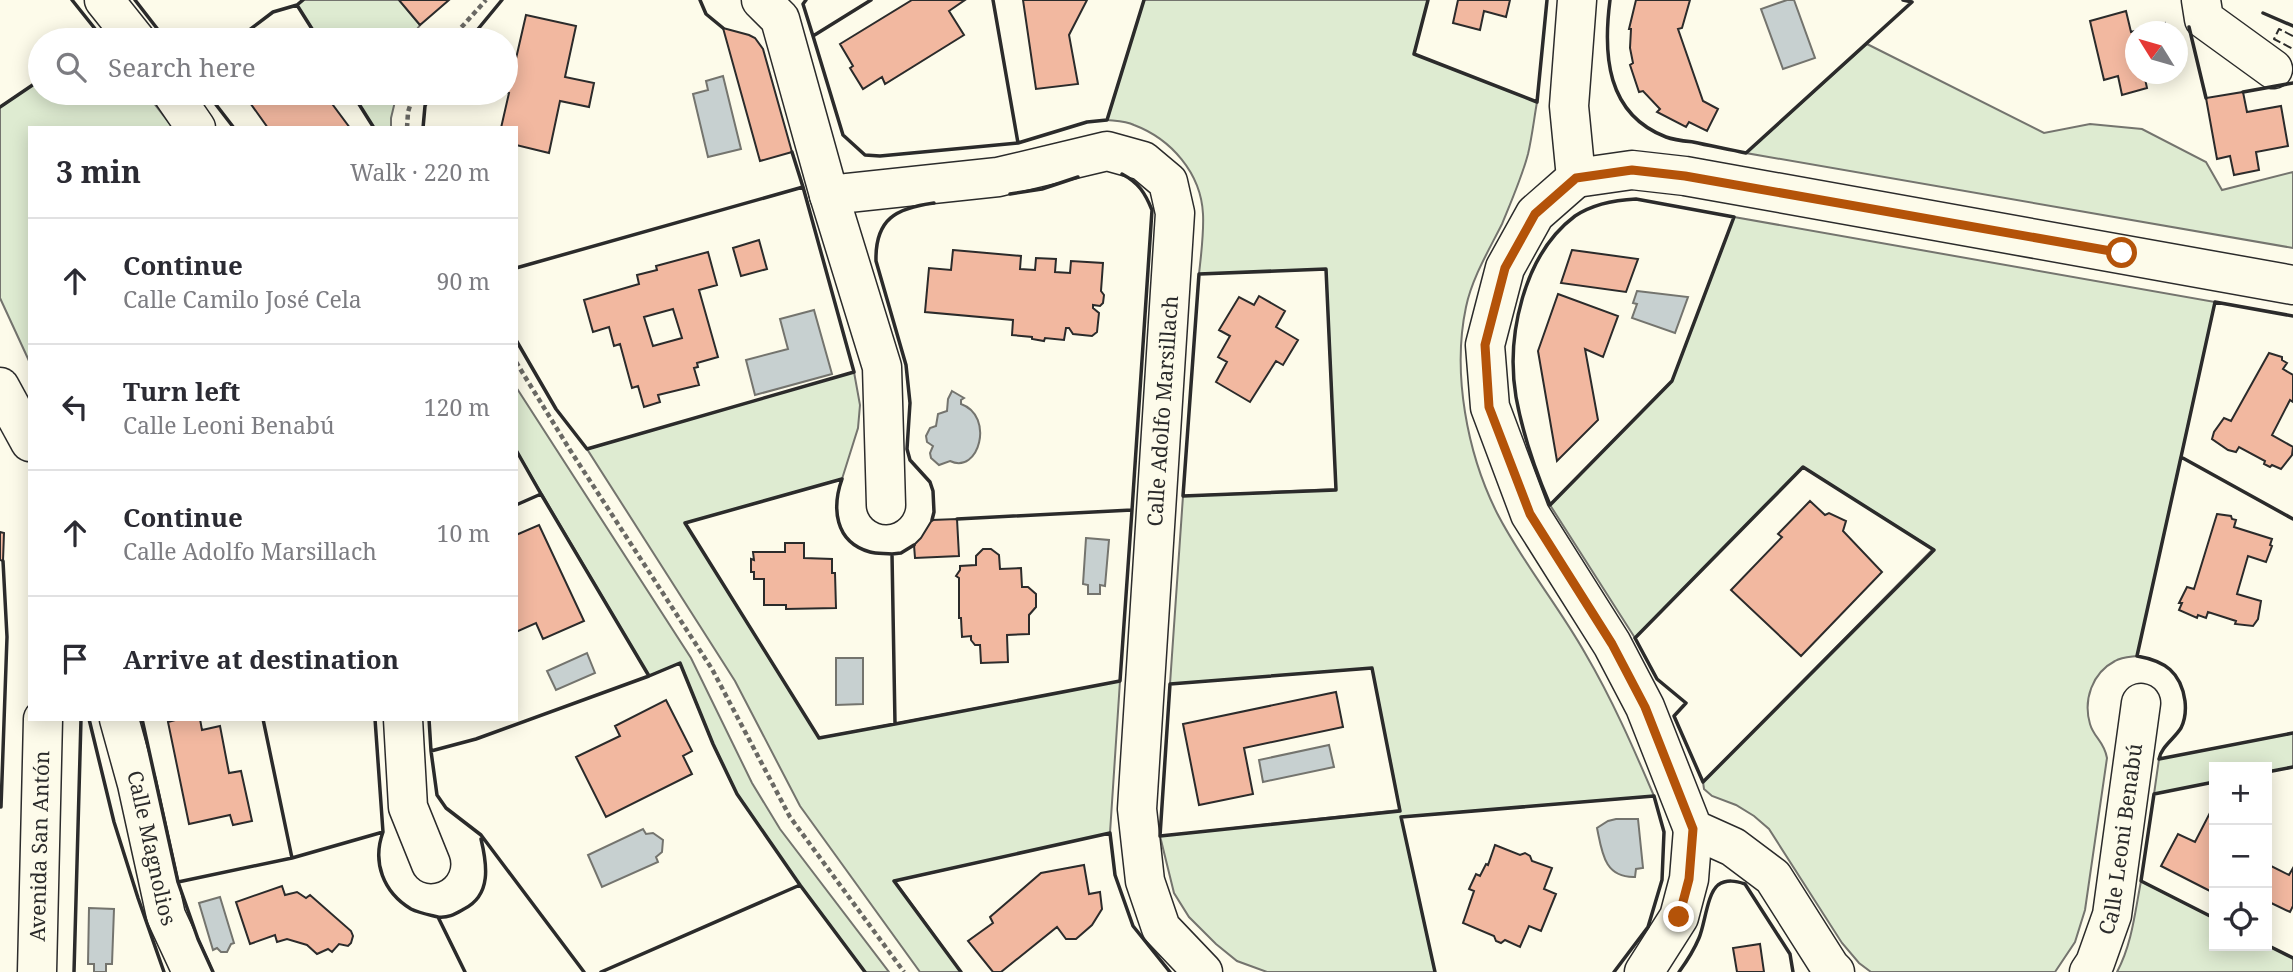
<!DOCTYPE html>
<html lang="en">
<head>
<meta charset="utf-8">
<style>
	body { margin:0; font-family:"Noto Serif",serif; background:#f7f7f7; color:#2b2b33 }
	.controls { position:absolute; right:21px; bottom:21px; display:grid; overflow:hidden; border-radius:0px; box-shadow:0 4px 18px #0003 }
	.controls button { width:63px; height:63px; display:grid; place-items:center; padding:0; border:0; border-bottom:2px solid #e1e1e2; background:#fff; color:#2b2b33; font:35px sans-serif }
	.compass { position:absolute; left:2125px; top:21px; width:63px; height:63px; border-radius:50%; background:#fff; box-shadow:0 4px 18px #0003; rotate:307deg }
	.stop { position:absolute; width:21px; height:21px; margin:-16px; border:5px solid #b45309; border-radius:50%; background:#fff }
	.stop.end { background:#b45309; border-color:#fff; box-shadow:0 2px 7px #0008 }
	.list { margin:0; padding:0; list-style:none }
	h2 { display:flex; justify-content:space-between; align-items:center; height:91px; margin:0; padding:0 28px; font-size:30px }
	h2 small { font-size:23px; font-weight:400; color:#7c7c81 }
	.list li { display:grid; grid-template-columns:46px 1fr auto; gap:21px; align-items:center; box-sizing:border-box; height:126px; padding:0 28px; border-top:2px solid #e1e1e2 }
	.list b { display:block; font-size:26px; white-space:nowrap }
	.list p { margin:0; font-size:23px; white-space:nowrap; color:#7c7c81 }
	.list em { font-size:23px; font-style:normal; color:#7c7c81 }
	.icon { flex:none; width:38px; height:38px; fill:none; stroke:currentColor; stroke-width:2; stroke-linecap:round; stroke-linejoin:round }
	.map { position:relative; flex:none; width:2293px; height:972px; overflow:hidden }
	.search { position:absolute; background:#fff; box-shadow:0 4px 18px #0003; left:28px; top:28px; width:490px; height:77px; display:flex; align-items:center; gap:18px; box-sizing:border-box; padding:0 24px; border-radius:38px; color:#7c7c81; font-size:26px }
	.panel { position:absolute; background:#fff; box-shadow:0 4px 18px #0003; left:28px; top:126px; width:490px; height:595px; border-radius:0px }
	.map>svg:first-child { display:block }
</style>
</head>
<body>
<div class="map">
<svg width="2293" height="972" viewBox="0 0 2293 972">
	<rect width="100%" height="100%" fill="#fdfbea"/>
	<!-- green -->
	<path fill="#deebd1" stroke="#74746e" stroke-width="2" d="M303,0H399L420,25L409,40H319L297,5Z
		M1144,0H1428L1414,54L1537,102C1534,119 1532,137 1528,154C1522,177 1511,202 1502,224C1489,250 1472,278 1466,307C1452,373 1467,453 1497,513C1522,562 1558,605 1585,653C1612,699 1633,747 1654,796L1401,817L1435,972H1267L1237,961L1216,944L1189,917L1174,893L1160,836L1400,810L1372,668L1170,684L1183,496L1336,489L1326,269L1199,274C1201,255 1204,234 1203,214C1201,173 1171,139 1134,125C1126,121 1116,121 1107,120Z
		M1867,44L2044,133L2090,124L2142,129L2206,162L2222,190L2293,172V248L1746,153Z
		M40,80V93H146L173,128H30V363L0,298V107Z
		M352,93H397L391,118V128H374Z
		M1734,217L2215,302L2137,656C2130,657 2122,657 2115,661C2092,673 2083,700 2090,724C2094,738 2104,741 2107,758L2085,910L2075,942L2055,972H1871L1859,963L1842,943L1769,829L1754,816L1736,805L1712,796L1704,789L1703,782L1933,549L1803,467L1635,638L1550,505L1672,381Z
		M854,372L860,405L858,428L842,479L685,523L819,738L1120,681L1110,833L895,881L961,972H920L800,806L735,681L587,449Z
		M516,387L691,658L752,783L780,829L889,972H865L800,885L737,794L713,744L680,663L649,676L516,450Z
		M2293,733V767L2267,772V767H2214V782L2154,794L2159,759Z
		M2141,881L2214,918V946L2267,945L2293,958V972H2117C2132,944 2135,912 2141,881Z"/>
	<!-- water -->
	<path fill="#c7d0d0" stroke="#74746e" stroke-width="2" d="M1787,0H1794L1815,58L1783,69L1761,9Z
		M723,76L741,149L708,157L693,94L708,90L706,81Z
		M1637,291L1688,297L1675,333L1632,318L1637,304L1633,303Z
		M814,310L832,374L755,395L746,360L788,349L780,319Z
		M952,391L964,398L961,400V404C995,416 979,475 950,461L939,465L931,458L930,453L933,446L927,442L926,436L930,428L936,426L938,414L947,411L948,399Z
		M1086,538L1109,540L1105,586L1100,585V594H1088V585L1083,584Z
		M587,653L595,673L556,690L547,671Z
		M836,658H863V704L836,705Z
		M1329,745L1334,767L1263,782L1259,760Z
		M1616,819H1638L1643,868L1636,869L1635,877C1604,878 1602,852 1597,828L1608,821Z
		M643,829L646,834L653,833L663,840L662,852L656,857L658,862L602,887L588,855Z
		M220,897L234,943L231,944L227,952H221L217,948L213,950L199,903Z
		M89,908L114,909L112,964H106V972H94V964H88Z"/>
	<!-- building -->
	<path fill="#f2b8a0" stroke="#2b2b2b" stroke-width="2" fill-rule="evenodd" d="M399,0H449L420,25Z
		M912,0H965L949,11L964,35L885,84L882,77L863,89L850,68L853,66L840,44Z
		M1023,0H1087L1069,35L1078,84L1036,89Z
		M1458,0H1510L1506,17L1484,11L1480,30L1453,23Z
		M1636,0H1690L1682,28L1678,29L1703,101L1718,109L1707,131L1689,122L1686,127L1657,112L1660,109L1643,91L1639,92L1630,65L1633,63L1630,48L1631,29H1629Z
		M2126,11L2131,32L2165,23L2167,32H2136V74H2144L2147,88L2122,95L2118,76L2104,80L2090,21Z
		M526,15L576,26L565,77L594,83L589,107L560,101L549,153L516,145V128H501L509,93L506,92V61L515,63Z
		M723,28L749,35L755,38L763,49L792,152L760,161Z
		M2243,92L2247,112L2281,106L2288,146L2256,152L2259,170L2234,175L2230,156L2217,159L2206,98Z
		M243,93H324L350,128H268Z
		M759,240L767,269L741,276L733,248Z
		M953,250L1021,256L1020,269L1035,270L1036,258L1056,259L1055,272L1070,273L1071,261L1103,263L1101,291L1104,295L1103,303L1100,306L1093,305V308L1099,313L1097,332L1092,336L1073,334L1069,328H1066L1064,340L1045,338L1044,341L1032,339V337L1012,335L1013,320L925,312L929,268L951,270Z
		M1572,250L1638,259L1626,292L1561,283Z
		M708,252L717,285L699,290L718,357L697,363L698,367L694,368L699,385L658,395L660,402L644,407L638,386L632,388L620,344L614,346L609,327L593,332L584,300L639,284L637,275L657,270L656,266ZM673,309L682,338L653,346L644,317Z
		M1558,294L1618,316L1603,357L1585,349L1598,420L1557,461L1538,351Z
		M1259,296L1285,311L1276,327L1298,340L1283,365L1276,361L1250,402L1216,382L1227,362L1218,357L1230,336L1219,330L1239,297L1254,305Z
		M2269,353L2282,357V360L2287,363L2283,369L2293,375V402L2290,400L2272,435L2293,447L2292,455L2281,469L2272,465L2270,467L2264,464L2265,461L2239,447L2236,452L2228,450L2212,439L2214,432L2224,418L2231,421Z
		M1810,501L1825,515L1829,513L1846,521L1843,531L1882,572L1801,656L1731,590L1782,537L1778,534Z
		M2217,514L2231,516L2232,519L2236,520L2234,527L2272,539L2270,545L2272,546L2266,562L2248,556L2237,594L2261,601L2258,619L2253,626L2235,624L2236,621L2208,612L2206,618L2198,615L2197,618L2179,610L2182,603H2179L2187,587L2194,589Z
		M957,519L959,556L915,558L914,545L921,538L932,520Z
		M539,525L584,621L543,639L536,623L516,632V535Z
		M0,532L4,533L3,561L0,560Z
		M785,543H804V558L832,559V573H835L836,608L786,609V605H764V579H754V572H751V559L754,560L753,552H785Z
		M983,549H991L999,555L1000,569L1021,568L1022,587H1028L1036,594V607L1029,615V634L1007,635L1008,662L981,663L980,645H975L971,640V636L962,637L961,618H959V578L956,576L960,570V566L976,565V556Z
		M1336,692L1343,727L1244,748L1253,794L1199,805L1183,724Z
		M666,700L692,751L683,756L692,774L606,817L576,757L620,736L615,726Z
		M179,719H200L202,730L220,726L229,773L241,771L252,821L233,825L230,815L189,824L168,722Z
		M2214,805V893L2161,866L2178,834L2195,842Z
		M1495,845L1520,855L1525,853L1530,856L1532,861L1552,868L1544,889L1556,894L1541,931L1529,926L1520,947L1505,940L1501,943L1496,941L1494,936L1463,923L1474,891L1469,889L1476,874L1480,876L1486,864L1488,865Z
		M2267,864L2289,875L2293,868V906L2290,912L2267,901Z
		M1084,865L1089,894L1100,892L1102,909L1092,925L1076,939H1066L1057,927L1001,972H993L968,941L993,923L990,917L1041,873Z
		M282,886L285,895L297,892L306,898L310,895L351,931L353,936L351,943L348,946L339,944L332,952L328,949L317,954L307,945L287,939L277,942L275,935L250,944L236,902Z
		M1760,944L1764,972H1737L1733,948Z"/>
	<g fill="none" stroke-linecap="round" stroke-linejoin="round">
		<defs>
			<g id="minor">
				<path d="M104,0L136,40"/>
				<path d="M761,0L780,19L829,195L998,177L1107,151L1143,161L1168,182L1175,213L1137,809L1145,881L1161,928L1203,972"/>
				<path d="M1577,0L1569,106L1576,178L1535,214L1505,268L1485,345L1490,407L1530,514L1612,644L1645,707L1693,829L1733,847L1773,877L1830,967L1835,972"/>
				<path d="M2201,0L2204,19L2273,69"/>
				<path d="M172,93L196,128"/>
				<path d="M1576,178L1632,170L1685,176L2293,285"/>
				<path d="M829,195L882,367L886,505"/>
				<path d="M0,387L30,442"/>
				<path id="s1" d="M119,719L137,784L166,916L192,972"/>
				<path d="M403,719L408,807L431,864"/>
				<path id="s2" d="M37,972L43,719"/>
				<path d="M1644,972L1679,917L1689,879L1693,829"/>
				<path id="s3" d="M2089,972L2095,963L2112,915L2141,703"/>
			</g>
		</defs>
		<!-- minor casing -->
		<use href="#minor" stroke="#2b2b2b" stroke-width="41"/>
		<!-- path -->
		<path stroke="#6a6964" stroke-width="4.5" stroke-dasharray="5 3.5" stroke-linecap="butt" d="M450,40L486,0
			M407,128L408,112L414,93
			M516,362L570,450L712,669L790,817L904,972"/>
		<!-- minor -->
		<use href="#minor" stroke="#fdfbea" stroke-width="38"/>
		<!-- fence -->
		<path stroke="#2b2b2b" stroke-width="2" stroke-dasharray="9 3.5" stroke-linecap="butt" d="M2293,36L2279,29L2274,39L2293,49"/>
		<!-- wall -->
		<path stroke="#2b2b2b" stroke-width="3.5" d="M72,0L104,40
			M135,0L166,40
			M700,0L706,14L723,28
			M806,0L803,4L813,36
			M871,0L813,36L843,135L865,155L880,156L1018,143L1087,122L1107,120L1144,0
			M993,0L1018,143
			M1428,0L1414,54L1537,102L1547,0
			M1610,0C1603,54 1606,114 1666,137C1674,140 1684,141 1693,142C1711,146 1728,149 1746,153L1912,2L1903,0
			M297,5L303,0
			M2263,13L2293,26
			M2189,27L2206,98
			M236,40L273,12L297,5L319,40
			M469,40L502,0
			M2243,92L2293,83
			M207,93L234,128
			M352,93L374,128
			M0,107L40,80
			M423,128L425,106L431,93
			M1122,174C1139,183 1145,193 1152,210L1132,510
			M1010,194L1042,189L1078,177
			M1636,199L1734,217L1672,381L1550,505C1535,470 1523,435 1516,397C1506,337 1523,255 1575,216C1593,204 1616,200 1636,199Z
			M516,268L803,187L792,152
			M1326,269L1336,490L1183,496L1199,274Z
			M516,340L556,409L587,449L854,372L803,187
			M516,450L541,494L516,505
			M2181,457L2215,302L2293,316
			M1803,467L1934,550L1703,782L1674,716L1686,703L1657,679L1635,638Z
			M932,520L934,512L933,491L930,482L910,460L907,449L910,403L906,365L876,261C875,219 896,208 934,203
			M914,545L901,553L892,554L895,724L1120,681L1132,510L957,519
			M892,554C885,553 877,554 870,552C834,542 832,507 842,479L685,523L819,738L895,724
			M1372,668L1400,811L1160,836L1170,684Z
			M89,719L114,822L138,898L164,972
			M142,719L178,882
			M263,719L292,858
			M375,719L383,832
			M429,719L431,751L476,739L649,676L541,494
			M431,751L437,795L446,808L481,835L584,972
			M2159,759C2161,747 2174,739 2181,728C2185,720 2186,710 2185,701C2181,672 2165,661 2137,656L2181,457L2293,519
			M2159,759L2293,733
			M2267,772L2293,767
			M2214,782L2154,794L2141,881L2214,918
			M1,807L7,637L3,561
			M800,885L865,972
			M2267,945L2293,958
			M74,972L81,719
			M213,972L198,939L178,882L292,858L383,832C372,862 383,892 411,909C419,913 430,915 438,917
			M465,972L438,917C449,918 455,914 464,909C492,895 487,864 481,839
			M601,972L800,885L737,794L713,744L680,663L649,676
			M961,972L894,881L1110,833L1115,875L1133,926L1170,972
			M1435,972L1401,817L1654,796L1664,832L1662,880L1648,927L1614,972
			M1679,972C1687,961 1694,950 1699,938C1705,924 1707,894 1718,885C1727,879 1736,881 1745,884L1790,954L1793,972"/>
	</g>
	<g fill="none" stroke-linecap="round" stroke-linejoin="round">
		<!-- route -->
		<path stroke="#b45309" stroke-width="9" d="M1679,917L1689,879L1693,829L1645,707L1612,644L1530,514L1489,407L1485,345L1505,268L1535,214L1576,178L1632,170L1685,176L2122,253"/>
	</g>
	<g text-anchor="middle" stroke-width="5" stroke-linejoin="round" paint-order="stroke">
		<!-- street labels -->
		<g font-size="21" fill="#2b2b2b" stroke="#fdfbea">
			<text transform="translate(1163 411) rotate(-86)" y="7">Calle Adolfo Marsillach</text>
			<text dy="7" stroke="none"><textPath href="#s3" startOffset="138">Calle Leoni Benabú</textPath></text>
			<text dy="7" stroke="none"><textPath href="#s2" startOffset="126">Avenida San Antón</textPath></text>
			<text dy="7" stroke="none"><textPath href="#s1" startOffset="133">Calle Magnolios</textPath></text>
		</g>
	</g>
</svg>
<div class="controls">
<button>+</button>
<button>−</button>
<button><svg class="icon" aria-label="locate" viewBox="0 0 24 24"><circle cx="12" cy="12" r="6"/><path d="M12 2v4M12 18v4M2 12h4M18 12h4"/></svg></button>
</div>
<svg class="compass" viewBox="-18 -18 36 36"><path d="M0-13l5 13h-10z" fill="#e53935"/><path d="M0 13l5-13h-10z" fill="#7c7c81"/></svg>
<div class="stop" style="left:2122px;top:253px"></div>
<div class="stop end" style="left:1679px;top:917px"></div>
<div class="search"><svg class="icon" aria-label="search" viewBox="0 0 24 24"><circle cx="10" cy="10" r="6"/><path d="M15 15l6 6"/></svg>Search here</div>
<section class="panel">
<h2>3 min<small>Walk · 220 m</small></h2>
<ul class="list">
<li><svg class="icon" aria-label="ahead" viewBox="0 0 24 24"><path d="M12 20V5M6 11l6-6 6 6"/></svg><div><b>Continue</b><p>Calle Camilo José Cela</p></div><em>90 m</em></li>
<li><svg class="icon" aria-label="left" viewBox="0 0 24 24"><path d="M17 20v-9H6M10 6l-5 5 5 5"/></svg><div><b>Turn left</b><p>Calle Leoni Benabú</p></div><em>120 m</em></li>
<li><svg class="icon" aria-label="ahead" viewBox="0 0 24 24"><path d="M12 20V5M6 11l6-6 6 6"/></svg><div><b>Continue</b><p>Calle Adolfo Marsillach</p></div><em>10 m</em></li>
<li><svg class="icon" aria-label="arrive" viewBox="0 0 24 24"><path d="M6 21V4h12l-3 4 3 4H6"/></svg><div><b>Arrive at destination</b></div></li>
</ul>
</section>
</div>
</body>
</html>
